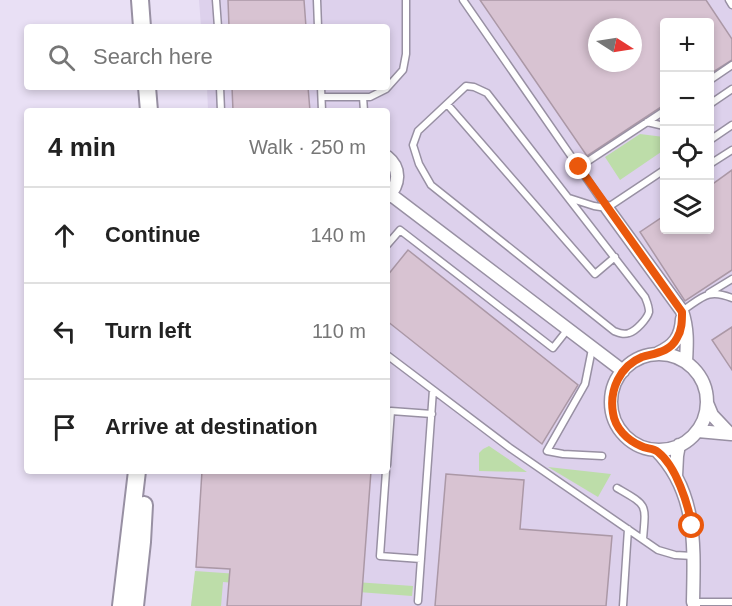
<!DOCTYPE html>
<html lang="en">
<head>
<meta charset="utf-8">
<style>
	body { margin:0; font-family:Helvetica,sans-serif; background:#f2f2f2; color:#222 }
	.controls { position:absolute; right:18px; top:18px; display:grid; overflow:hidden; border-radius:6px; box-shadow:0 3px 9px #0003 }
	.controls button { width:54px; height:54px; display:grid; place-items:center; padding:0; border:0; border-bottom:2px solid #e0e0e0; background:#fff; color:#222; font:30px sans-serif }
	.compass { position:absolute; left:588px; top:18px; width:54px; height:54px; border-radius:50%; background:#fff; box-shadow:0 3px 9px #0003; rotate:102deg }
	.stop { position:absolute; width:18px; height:18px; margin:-14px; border:4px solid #ea580c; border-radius:50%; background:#fff }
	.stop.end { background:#ea580c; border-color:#fff; box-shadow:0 2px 6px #0008 }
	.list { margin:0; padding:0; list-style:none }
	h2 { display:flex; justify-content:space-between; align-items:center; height:78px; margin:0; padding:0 24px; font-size:26px }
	h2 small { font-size:20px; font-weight:400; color:#767676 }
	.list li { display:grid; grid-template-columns:39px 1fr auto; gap:18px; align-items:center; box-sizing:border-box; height:96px; padding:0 24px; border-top:2px solid #e0e0e0 }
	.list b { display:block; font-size:22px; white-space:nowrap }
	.list em { font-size:20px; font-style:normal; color:#767676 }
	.icon { flex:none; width:33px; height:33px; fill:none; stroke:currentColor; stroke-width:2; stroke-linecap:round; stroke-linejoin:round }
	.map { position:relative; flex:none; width:732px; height:606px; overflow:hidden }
	.search { position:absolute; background:#fff; box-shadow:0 3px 9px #0003; left:24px; top:24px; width:366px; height:66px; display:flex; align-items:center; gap:15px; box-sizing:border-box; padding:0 21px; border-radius:6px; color:#767676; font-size:22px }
	.panel { position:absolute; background:#fff; box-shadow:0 3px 9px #0003; left:24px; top:108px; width:366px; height:366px; border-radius:6px }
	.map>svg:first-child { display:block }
</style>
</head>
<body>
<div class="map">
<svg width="732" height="606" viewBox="0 0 732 606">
	<rect width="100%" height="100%" fill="#e9e0f5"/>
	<!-- built -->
	<path fill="#ddd1ec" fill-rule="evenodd" d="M199,0H732V606H191L196,567L202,471H387V111H208L207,87H387V27H201ZM664,22H710V230H664ZM597,27H633V63H597Z"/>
	<!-- green -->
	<path fill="#bddda9" d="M640,134L664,137V150L620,180L605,157Z
		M489,446L527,472L479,471V453L483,449Z
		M548,467L611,474L598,497Z
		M195,571L413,586L412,596L223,582L221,606H191Z"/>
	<!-- building -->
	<path fill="#d8c3d2" stroke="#ab98a6" stroke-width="1.5" fill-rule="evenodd" d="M228,0H304L306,27H229Z
		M480,0H706L732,39V60L710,74V22H664V106L661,107L587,156ZM597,27H633V63H597Z
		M232,87H308L310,111H233Z
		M732,170V270L685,301L640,232L664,216V230H710V186Z
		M408,250L578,385L542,444L387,321V276Z
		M732,327V370L712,340Z
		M202,471H371L361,606H227L230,569L196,567Z
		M446,474L524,480L520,529L612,536L606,606H435Z"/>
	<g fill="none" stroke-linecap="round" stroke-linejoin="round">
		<defs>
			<path id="service" d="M216,0L218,27
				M317,0L318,27
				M463,0L607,208
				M729,0L732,5
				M710,80L732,65
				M466,86L474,87L487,93L645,297C647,302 649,306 649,312C647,319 636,331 629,333C623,335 619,333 614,331L431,185L419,164L413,145L418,131Z
				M220,87L221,111
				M321,87L322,111
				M322,97H370L386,89L403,70L406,54V0
				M363,97L364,111
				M447,104L595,274L615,257
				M710,104L732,89
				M647,122L664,126
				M710,140L732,125
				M710,164L732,150
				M579,167L664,111
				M569,198L594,206L607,208L664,170
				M387,245L400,230L553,348L568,329
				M709,293L732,279
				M682,311C702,298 707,288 732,298
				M592,349L585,384L547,451L563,454L602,456
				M387,355L510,448L658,550L675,555L693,556
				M387,465L391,411L432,414
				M386,471L380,556L421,559
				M617,488C648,506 646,503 643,539
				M418,601L433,390
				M693,602H732
				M623,606L628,529"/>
			<path id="minor" d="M387,157C401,168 400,185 387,197
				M390,194L623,371
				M607,208L682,311C688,329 687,344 686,362
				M658,353C674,346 681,337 682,319
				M611 402a48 48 0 1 1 96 0a48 48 0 1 1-96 0Z
				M707,403L712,415L729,433
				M698,431L731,434
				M656,450C698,492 694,548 693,602L694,603V606
				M676,476L677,456L679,445"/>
			<path id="secondary" d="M140,0L142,27
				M147,87L149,111
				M121,606L137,471
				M135,606L142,542L144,505"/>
		</defs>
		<!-- service casing -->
		<use href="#service" stroke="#9890a3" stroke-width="9"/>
		<!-- minor casing -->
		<use href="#minor" stroke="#9890a3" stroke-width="15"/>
		<!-- secondary casing -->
		<use href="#secondary" stroke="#9890a3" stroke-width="20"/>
		<!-- service -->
		<use href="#service" stroke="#fff" stroke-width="6"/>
		<!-- minor -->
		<use href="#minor" stroke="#fff" stroke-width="12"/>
		<!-- secondary -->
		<use href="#secondary" stroke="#fff" stroke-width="16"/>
	</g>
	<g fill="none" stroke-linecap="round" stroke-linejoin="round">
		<!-- route -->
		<path stroke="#ea580c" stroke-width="8" d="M579,167L682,312C682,321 682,330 677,338C670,352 656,353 642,357C620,366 609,390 613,413C615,428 627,440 641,446C646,449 653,448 658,452C676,466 688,504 692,526"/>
	</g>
</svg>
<div class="controls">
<button>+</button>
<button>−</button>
<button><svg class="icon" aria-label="locate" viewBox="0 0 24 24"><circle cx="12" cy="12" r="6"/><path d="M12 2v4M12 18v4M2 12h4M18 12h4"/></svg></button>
<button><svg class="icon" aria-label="layers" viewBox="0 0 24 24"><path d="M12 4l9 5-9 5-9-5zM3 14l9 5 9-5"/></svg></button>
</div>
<svg class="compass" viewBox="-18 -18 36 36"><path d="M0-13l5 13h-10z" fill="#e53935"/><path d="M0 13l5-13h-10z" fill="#767676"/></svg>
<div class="stop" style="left:692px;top:526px"></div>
<div class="stop end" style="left:579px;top:167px"></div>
<div class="search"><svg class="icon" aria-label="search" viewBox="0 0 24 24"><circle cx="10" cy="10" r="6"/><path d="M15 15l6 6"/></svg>Search here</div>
<section class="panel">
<h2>4 min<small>Walk · 250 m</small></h2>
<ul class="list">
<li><svg class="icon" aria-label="ahead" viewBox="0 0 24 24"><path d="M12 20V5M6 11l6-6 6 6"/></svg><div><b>Continue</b></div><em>140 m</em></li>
<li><svg class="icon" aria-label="left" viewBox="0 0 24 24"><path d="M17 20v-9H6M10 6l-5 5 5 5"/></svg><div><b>Turn left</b></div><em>110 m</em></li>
<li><svg class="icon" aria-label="arrive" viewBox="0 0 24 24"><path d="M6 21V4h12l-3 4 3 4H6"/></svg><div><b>Arrive at destination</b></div></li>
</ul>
</section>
</div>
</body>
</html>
